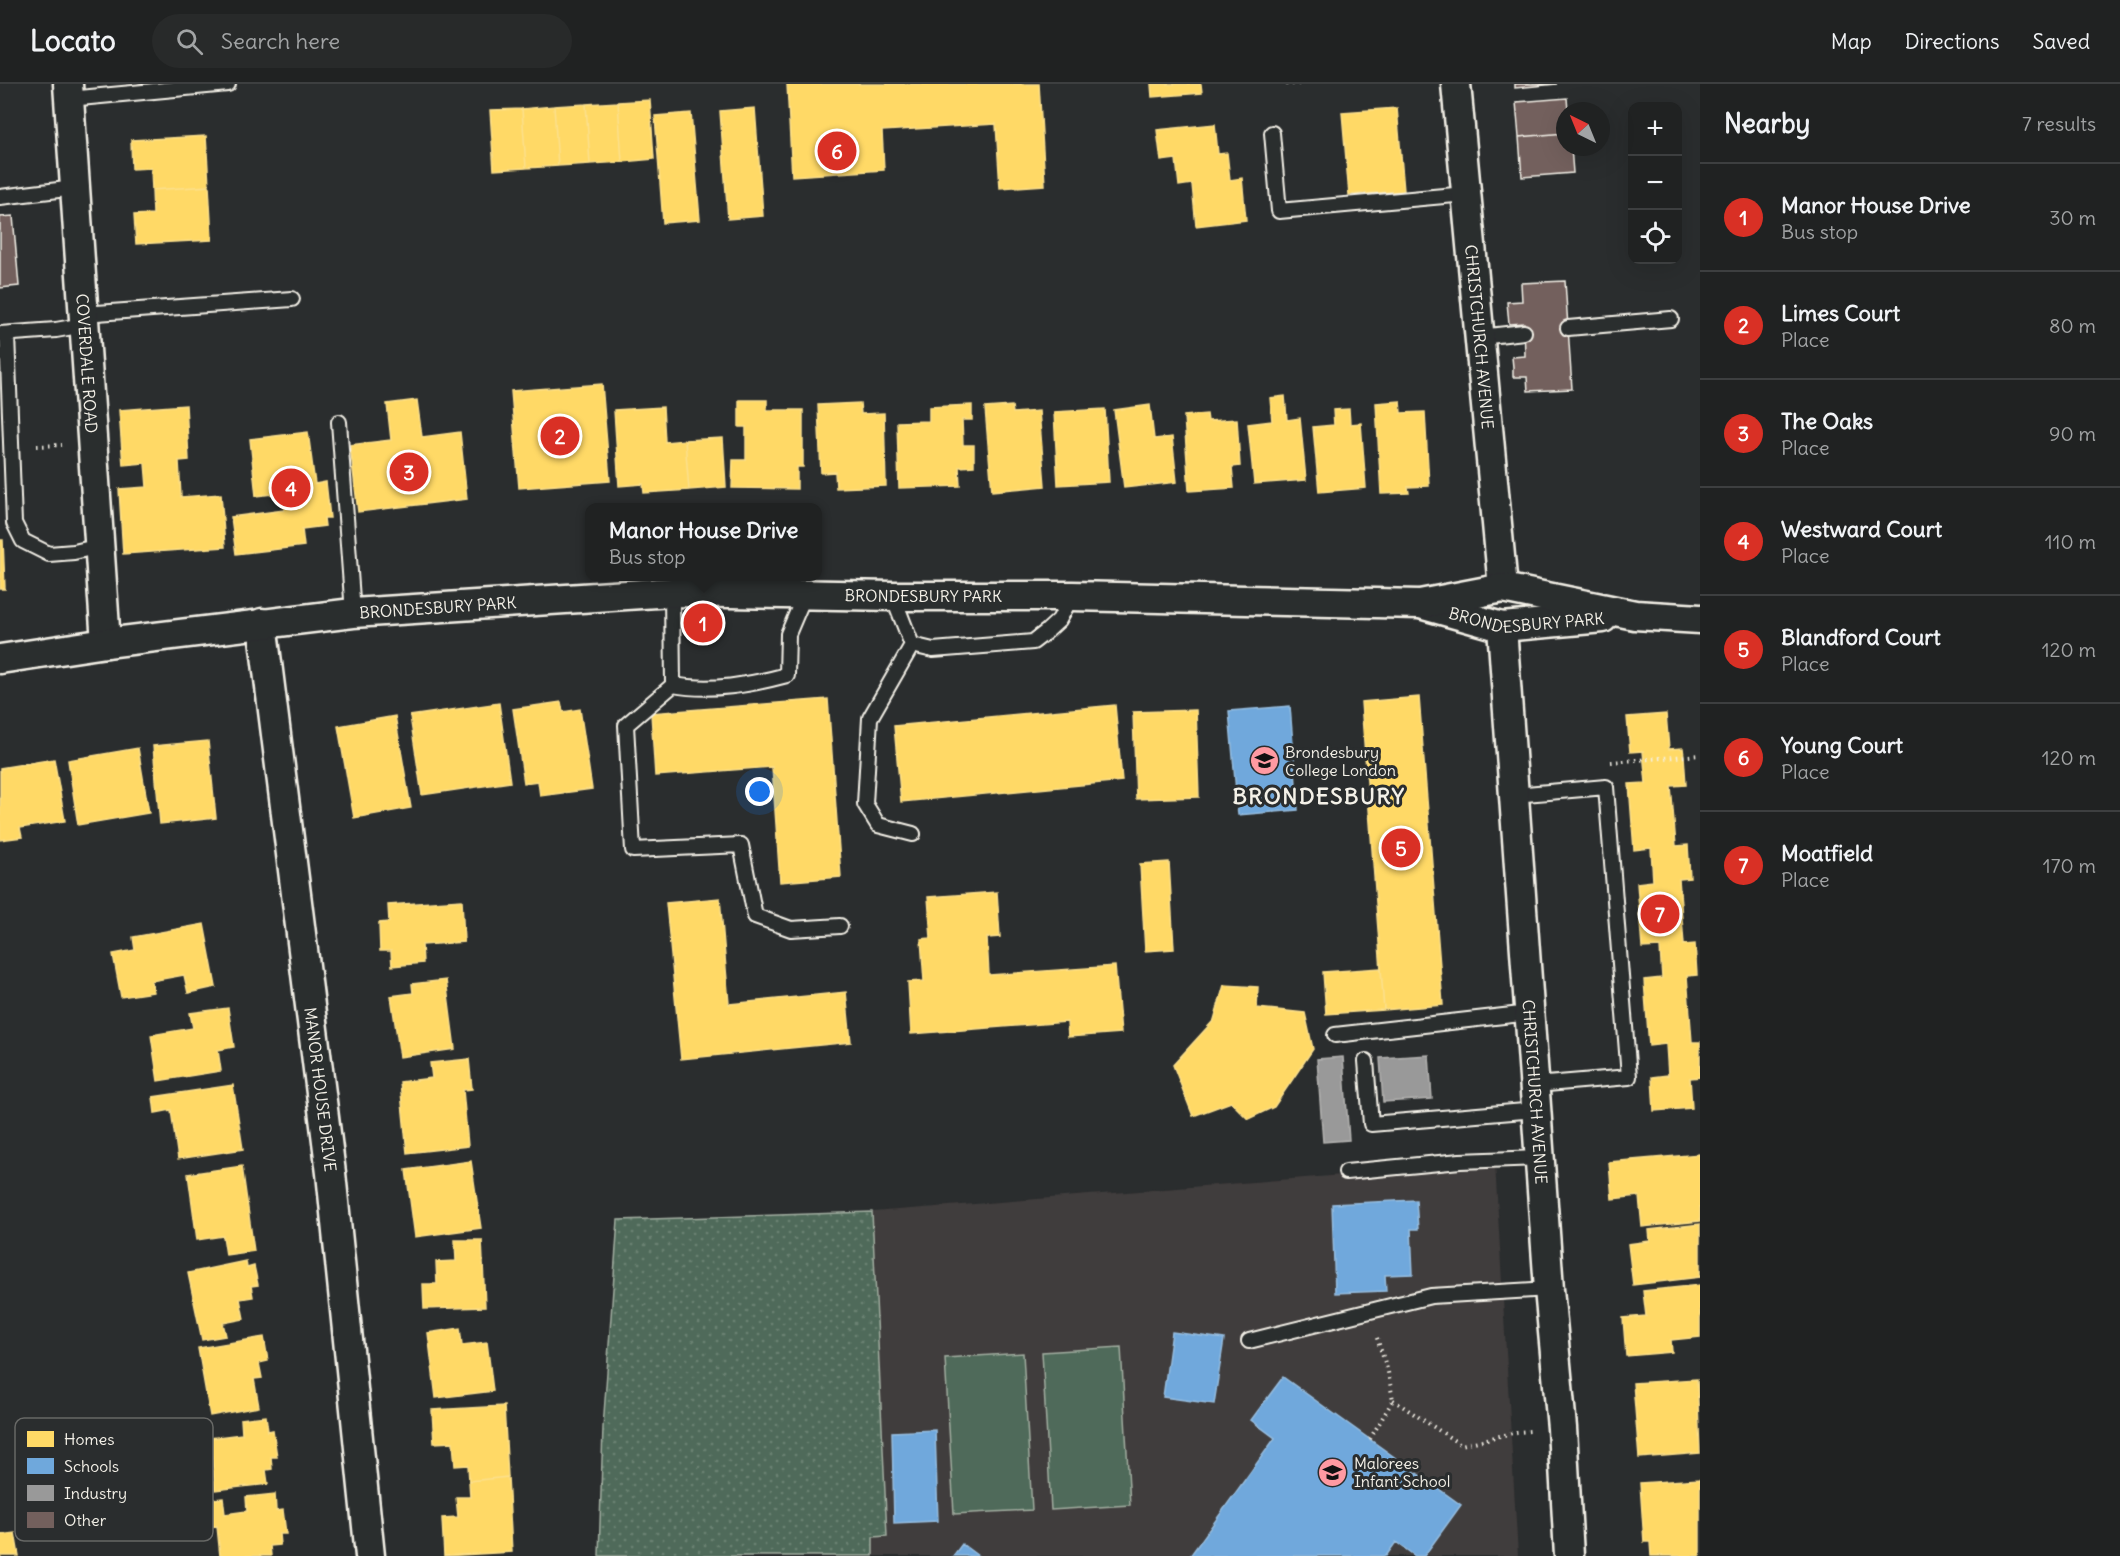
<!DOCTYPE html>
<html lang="en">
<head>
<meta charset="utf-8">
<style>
	body { margin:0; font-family:Delius,sans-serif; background:#282a2a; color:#f1f3f6 }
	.controls { position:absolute; right:18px; top:18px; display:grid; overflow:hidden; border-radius:12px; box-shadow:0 6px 24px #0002 }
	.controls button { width:54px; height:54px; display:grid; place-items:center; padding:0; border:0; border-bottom:2px solid #3d3f40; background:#202222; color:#f1f3f6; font:30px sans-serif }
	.compass { position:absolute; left:1556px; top:18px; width:54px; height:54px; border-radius:50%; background:#202222; box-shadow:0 6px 24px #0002; rotate:317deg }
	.you { position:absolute; left:760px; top:708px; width:21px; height:21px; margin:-15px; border:4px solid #fff; border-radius:50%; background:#1a73e8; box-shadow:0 0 0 9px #1a73e833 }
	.badge { display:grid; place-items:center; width:39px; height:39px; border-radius:50%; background:#d93025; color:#fff; font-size:20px; font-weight:700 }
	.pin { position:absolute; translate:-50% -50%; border:3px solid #fff; box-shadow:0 2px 6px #0006 }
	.popup { position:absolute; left:585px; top:419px; width:237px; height:78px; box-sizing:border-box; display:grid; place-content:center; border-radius:12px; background:#202222; filter:drop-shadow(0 2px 4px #0005); font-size:20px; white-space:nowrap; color:#a2a4a5 }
	.popup b { font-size:22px; color:#f1f3f6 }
	.popup::after { content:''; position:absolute; left:50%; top:100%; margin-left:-12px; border:12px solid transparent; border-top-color:#202222 }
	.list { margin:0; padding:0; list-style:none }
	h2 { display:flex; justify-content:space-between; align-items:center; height:78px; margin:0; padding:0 24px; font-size:26px }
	h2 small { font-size:20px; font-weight:400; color:#a2a4a5 }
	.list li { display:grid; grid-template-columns:39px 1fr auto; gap:18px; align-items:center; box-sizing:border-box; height:108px; padding:0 24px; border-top:2px solid #3d3f40 }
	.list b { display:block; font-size:22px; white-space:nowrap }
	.list p { margin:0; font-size:20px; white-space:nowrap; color:#a2a4a5 }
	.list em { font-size:20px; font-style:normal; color:#a2a4a5 }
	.icon { flex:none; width:33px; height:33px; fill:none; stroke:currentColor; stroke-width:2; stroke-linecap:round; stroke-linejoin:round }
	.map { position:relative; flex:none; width:1700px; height:1472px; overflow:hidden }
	header { display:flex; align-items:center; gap:36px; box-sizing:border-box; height:84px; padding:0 30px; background:#202222; border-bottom:2px solid #3d3f40 }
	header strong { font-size:28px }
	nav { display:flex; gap:33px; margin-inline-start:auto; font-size:21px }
	.search { width:420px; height:54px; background:#282a2a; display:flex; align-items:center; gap:15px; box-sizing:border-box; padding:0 21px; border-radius:33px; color:#a2a4a5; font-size:22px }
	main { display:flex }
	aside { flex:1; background:#202222 }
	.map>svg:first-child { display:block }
</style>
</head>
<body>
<header>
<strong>Locato</strong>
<div class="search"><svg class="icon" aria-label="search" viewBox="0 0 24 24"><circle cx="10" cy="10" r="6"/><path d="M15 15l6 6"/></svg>Search here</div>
<nav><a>Map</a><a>Directions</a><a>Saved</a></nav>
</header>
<main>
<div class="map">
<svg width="1700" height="1472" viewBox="0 0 1700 1472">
	<defs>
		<pattern id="park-dots" width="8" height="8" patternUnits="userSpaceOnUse" patternTransform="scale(1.5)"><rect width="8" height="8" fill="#506b5a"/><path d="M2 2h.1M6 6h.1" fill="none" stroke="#6a8172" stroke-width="1.8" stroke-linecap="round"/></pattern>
	</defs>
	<rect width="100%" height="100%" fill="#2a2d2e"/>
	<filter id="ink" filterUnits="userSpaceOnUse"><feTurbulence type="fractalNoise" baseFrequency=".0167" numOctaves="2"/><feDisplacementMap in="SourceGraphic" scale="12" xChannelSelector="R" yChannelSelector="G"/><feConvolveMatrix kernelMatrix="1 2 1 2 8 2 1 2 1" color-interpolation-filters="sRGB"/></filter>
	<g filter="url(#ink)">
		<!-- built -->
		<path fill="#403c3c" d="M1495,1079L1518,1472H599L618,1136L872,1128Z"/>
		<!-- grass -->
		<path fill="#506b5a" stroke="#a2aea1" stroke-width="1.5" d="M1121,1263L1130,1421L1051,1426L1042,1268Z
			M1023,1269L1032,1426L954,1430L945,1274Z"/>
		<!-- park -->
		<path fill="url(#park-dots)" stroke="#a2aea1" stroke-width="1.5" d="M872,1128L887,1452L873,1453V1472H599L603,1344L618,1136Z"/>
		<!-- homes -->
		<path fill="#ffd966" stroke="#fce08d" stroke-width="1.5" d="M787,0H1039L1045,101L1000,104L996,40L882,47L884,86L792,92Z
			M1151,0H1201L1202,9L1152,13Z
			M650,16L654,75L622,78L618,18Z
			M618,18L622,78L590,80L586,20Z
			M586,20L590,80L558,82L554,22Z
			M554,22L558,82L526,84L522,25Z
			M755,24L763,132L728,135L720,27Z
			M1397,24L1404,107L1349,111L1342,28Z
			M522,25L526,84L494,86L490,26Z
			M691,29L700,136L663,139L655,32Z
			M1215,40L1218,70L1227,69L1230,96L1242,94L1246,136L1196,142L1192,100L1179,102L1176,75L1161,77L1157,46Z
			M206,52L209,102L152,106L151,84L132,85L131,56Z
			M209,102L212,156L136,160L134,131L153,130L152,106Z
			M602,300L610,397L519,404L511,307Z
			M1285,312L1287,336L1300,334L1306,396L1254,400L1248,340L1272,337L1270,314Z
			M417,316L422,353L460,348L467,415L358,428L350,361L391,356L387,320Z
			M739,316H767V326H803V383H797V405L732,404L733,376H746V343H739Z
			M1400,317L1401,329L1425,328L1429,402L1408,403L1409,409L1381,410L1376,319Z
			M860,319L861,330L884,329L886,402L836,404L835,388L821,389L818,321Z
			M186,321L189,376L179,377L181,413L221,410L225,463L123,470L119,405L147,403L145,379L123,381L119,326Z
			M972,321V336H962L963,361H974V382L959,383L960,402L899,404L897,338L929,337V323Z
			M1150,321L1154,355L1172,353L1177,398L1124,404L1114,326Z
			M1012,322L1013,329L1039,327L1045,402L992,407L985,324Z
			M663,323L665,358L685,356L689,406L644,409L643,400L619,402L614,326Z
			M1105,325L1109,398L1058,401L1054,328Z
			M1349,325L1350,340L1361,339L1366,404L1319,408L1313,343L1334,341L1333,326Z
			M1207,330L1208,337L1237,335L1240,382L1232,383L1234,404L1189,407L1184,332Z
			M308,348L315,400L326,398L330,434H324L325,442L302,445L304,462L236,470L231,433L284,426L282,409L256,412L250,355Z
			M723,354L726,403L689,406L685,356Z
			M0,456H3L5,505H0Z
			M1419,613L1443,921L1384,926L1361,618Z
			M828,615L841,793L780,798L772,683L655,692L651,629Z
			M561,618L563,628L580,625L592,705L540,712L538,697L524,699L513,625Z
			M499,619L510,698L422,711L410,632Z
			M1115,621L1122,697L901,718L894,642Z
			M1196,626L1199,713L1136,715L1133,628Z
			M1666,630L1669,665L1683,664L1684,672L1686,701L1671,702L1676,762L1688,761L1690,794L1679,795L1684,861L1695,860L1697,891L1687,892L1692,958H1700V993L1690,994L1692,1024L1654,1027L1652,993L1668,991L1666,960L1649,962L1644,896L1662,894L1661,879L1660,863L1642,864L1637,799L1653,797L1651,764L1634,766L1629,700L1646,699L1643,667L1630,668L1627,633Z
			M395,632L411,724L354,734L338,642Z
			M208,657L216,734L160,740L153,662Z
			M138,664L149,729L78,741L68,676Z
			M54,675L65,737L20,744L22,753L0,756V684Z
			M1169,778L1174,865L1145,867L1140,780Z
			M997,808L1000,853L987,854L989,891L1115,882L1121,949L1068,953L1067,938L911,950L908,898L924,897L921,855L931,854L928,813Z
			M720,814L729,920L846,908L851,958L681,975L666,819Z
			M462,816L464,858L422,861L423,879L392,882L391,867H380L379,839L389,838L388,821Z
			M204,840L216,903L188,909L184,891L151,897L154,908L121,913L113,870L135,866L133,853Z
			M1381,884L1384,926L1326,930L1323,888Z
			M446,896L455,965L400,973L391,912L413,909L412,900Z
			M1224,901L1258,903L1257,924L1305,929L1313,965L1274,1023L1248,1035L1231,1018L1193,1032L1173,981L1214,936Z
			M228,924L234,963L218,966L221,987L158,997L151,951L193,944L190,929Z
			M469,975L472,1005L463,1006L468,1062L407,1069L400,998L432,994L430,979Z
			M233,1001L243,1065L178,1075L171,1026L155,1029L153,1013Z
			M1700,1070V1137L1642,1143L1639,1112L1612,1115L1609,1078Z
			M471,1077L481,1144L415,1153L406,1086Z
			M242,1082L254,1167L226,1171L223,1152L197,1156L188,1090Z
			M1700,1140V1193L1633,1201L1628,1160L1650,1157L1649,1146Z
			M455,1156H482L485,1223L424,1225L423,1200H437L436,1178L456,1177Z
			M246,1177L247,1184L254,1182L258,1201L251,1202L253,1213L240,1215L244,1235L223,1239L226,1252L202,1256L188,1189Z
			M1700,1201V1253L1671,1256L1672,1268L1626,1272L1623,1234L1646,1232L1643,1207Z
			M460,1244L462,1261L487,1258L493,1307L436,1314L428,1249Z
			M264,1253L268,1277L259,1279L262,1294L254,1295L259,1323L210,1332L198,1264Z
			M1697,1295L1700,1369L1639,1374L1633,1299Z
			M504,1322L508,1393L469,1397L468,1381L455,1382L453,1358L434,1359L432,1326Z
			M266,1332L268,1347L273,1346L277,1373H271L272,1385L266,1386L268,1400L215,1406L210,1354L242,1350L241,1335Z
			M508,1393L512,1468L444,1472L442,1434L458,1433L456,1413H470L469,1397Z
			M1700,1395V1472H1651L1650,1458H1644L1640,1399Z
			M275,1410L276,1427L283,1426L286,1450H279L280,1461L270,1462L271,1472H220L217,1442L197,1444L194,1417L223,1414L225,1430L247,1427L246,1413Z
			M15,1449L19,1472H0V1451Z"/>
		<!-- schools -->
		<path fill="#6fa8dc" stroke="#97bee0" stroke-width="1.5" d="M1290,622L1298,726L1238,731L1229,627Z
			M1416,1116L1418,1145H1411L1413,1190L1385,1191L1386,1207L1335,1209L1332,1120Z
			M1172,1248L1224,1255L1214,1320L1163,1313Z
			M1283,1293L1461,1421L1424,1472H1415L1396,1458L1386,1472H1190L1275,1354L1251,1336Z
			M935,1346L938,1437L894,1439L892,1348Z
			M962,1460L978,1472H953Z"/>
		<!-- industry -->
		<path fill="#999" stroke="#b4b3b1" stroke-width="1.5" d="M1429,971L1432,1015L1383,1018L1380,974Z
			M1343,973L1349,1056L1323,1058L1317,975Z"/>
		<!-- building -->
		<path fill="#73605d" stroke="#f4f1e8" stroke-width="1.5" d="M1515,0H1557L1515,4Z
			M1567,14L1568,27H1565V49L1519,53L1516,18Z
			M1565,49V63H1571L1573,89L1522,93L1519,53Z
			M13,132L19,202L0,204V133Z
			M1565,197L1572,305L1528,307L1527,293H1513V283L1512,273L1525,272L1524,239L1509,240L1507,218L1522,217L1521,199Z"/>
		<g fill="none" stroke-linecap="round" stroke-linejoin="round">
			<defs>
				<path id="lane" d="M69,15L228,0
					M1272,49L1279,127L1466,110
					M0,113L75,104
					M83,230L292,215
					M1568,244L1671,235
					M0,250L56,246L84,241
					M7,250L14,439L23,457L49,470L74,468L100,462
					M1480,253L1524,248
					M339,338L353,529
					M672,508L673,601L626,641L633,766L741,761L755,832L791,845L840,842
					M893,512L912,561
					M673,601C711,608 750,601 787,591L788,550L805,510
					M1514,711L1606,703L1629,993L1535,1001
					M913,750L878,741L865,720L870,634L912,561L933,566L1033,558L1046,548L1059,536L1072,512
					M1335,951L1530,929
					M1366,977L1371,1040L1537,1026
					M1346,1088L1460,1077L1541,1074
					M1249,1257L1431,1212L1549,1205"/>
				<g id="street">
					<path id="s1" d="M68,0L106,559"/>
					<path id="s2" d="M1456,0L1503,504"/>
					<path id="s3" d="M1424,521L1502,543L1603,534"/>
					<path id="s4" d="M262,539L331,1089L370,1472"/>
					<path id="s5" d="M1502,543L1549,1205L1562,1344L1569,1472"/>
					<path id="s6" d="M0,575L106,559L353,529L672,508L893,512H1072L1420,520L1503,504L1635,531L1700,535"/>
				</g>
			</defs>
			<!-- lane casing -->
			<use href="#lane" stroke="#f4f1e8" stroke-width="18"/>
			<!-- street casing -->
			<use href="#street" stroke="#f4f1e8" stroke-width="33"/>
			<!-- path -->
			<path stroke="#f4f1e8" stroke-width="4" stroke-dasharray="1.5 4.5" stroke-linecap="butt" d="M1286,0H1299
				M37,362L62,361
				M1611,678L1700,671
				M1393,1316L1461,1361L1517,1348L1531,1347
				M1370,1355L1393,1316L1388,1288L1376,1251"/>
			<!-- lane -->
			<use href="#lane" stroke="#2a2d2e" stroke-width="14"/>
			<!-- street -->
			<use href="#street" stroke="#2a2d2e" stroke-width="28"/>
		</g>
	</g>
	<!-- icons -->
	<defs>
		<symbol id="school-disc" viewBox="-11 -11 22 22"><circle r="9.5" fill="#ff9aa2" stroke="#2a2d2e"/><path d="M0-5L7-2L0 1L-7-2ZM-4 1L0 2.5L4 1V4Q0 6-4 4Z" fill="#111"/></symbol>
	</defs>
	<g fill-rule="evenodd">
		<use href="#school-disc" x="1248" y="660" width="33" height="33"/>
		<use href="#school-disc" x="1316" y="1372" width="33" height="33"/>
	</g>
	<g text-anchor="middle" stroke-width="6" stroke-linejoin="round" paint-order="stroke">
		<!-- street labels -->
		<g font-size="16" fill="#f4f1e8" stroke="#2a2d2e">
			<text dy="6" stroke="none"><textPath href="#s2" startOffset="254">CHRISTCHURCH AVENUE</textPath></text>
			<text dy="6" stroke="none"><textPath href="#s1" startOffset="280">COVERDALE ROAD</textPath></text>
			<text dy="6" stroke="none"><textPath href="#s6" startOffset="927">BRONDESBURY PARK</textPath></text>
			<text dy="6" stroke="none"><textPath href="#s6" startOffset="441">BRONDESBURY PARK</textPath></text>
			<text dy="6" stroke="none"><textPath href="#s3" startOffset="105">BRONDESBURY PARK</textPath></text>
			<text dy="6" stroke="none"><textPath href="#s4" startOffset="470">MANOR HOUSE DRIVE</textPath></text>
			<text dy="6" stroke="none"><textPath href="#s5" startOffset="466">CHRISTCHURCH AVENUE</textPath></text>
		</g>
		<!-- poi labels -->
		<g font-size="16" fill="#f4f1e8" stroke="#2a2d2e" text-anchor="start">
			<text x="1285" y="674">Brondesbury<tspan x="1285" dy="18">College London</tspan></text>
			<text x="1354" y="1385">Malorees<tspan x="1354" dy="18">Infant School</tspan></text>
		</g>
		<!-- district labels -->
		<g font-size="22" font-weight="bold" letter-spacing="1.5" fill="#f4f1e8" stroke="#2a2d2e">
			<text x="1319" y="720">BRONDESBURY</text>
		</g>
	</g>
	<!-- legend -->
	<rect x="15" y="1334" width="198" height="123" rx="9" fill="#2a2d2e" stroke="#676866" stroke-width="1.5"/>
	<rect x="27" y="1347" width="27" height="16" fill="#ffd966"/>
	<rect x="27" y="1374" width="27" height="16" fill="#6fa8dc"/>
	<rect x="27" y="1401" width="27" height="16" fill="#999"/>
	<rect x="27" y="1428" width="27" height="16" fill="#73605d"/>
	<g font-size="16" fill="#f4f1e8">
		<text x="64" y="1361">Homes</text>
		<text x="64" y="1388">Schools</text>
		<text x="64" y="1415">Industry</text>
		<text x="64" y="1442">Other</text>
	</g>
</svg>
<div class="controls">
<button>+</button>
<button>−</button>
<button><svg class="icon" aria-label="locate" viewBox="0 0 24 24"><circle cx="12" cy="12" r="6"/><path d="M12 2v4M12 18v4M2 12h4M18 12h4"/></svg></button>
</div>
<svg class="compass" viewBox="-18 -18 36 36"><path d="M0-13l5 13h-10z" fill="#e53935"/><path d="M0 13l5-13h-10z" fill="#a2a4a5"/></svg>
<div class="you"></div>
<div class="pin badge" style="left:703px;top:539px">1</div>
<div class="popup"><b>Manor House Drive</b>Bus stop</div>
<div class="pin badge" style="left:560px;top:352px">2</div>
<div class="pin badge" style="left:409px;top:388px">3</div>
<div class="pin badge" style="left:291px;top:404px">4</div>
<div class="pin badge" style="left:1401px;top:764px">5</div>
<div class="pin badge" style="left:837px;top:67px">6</div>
<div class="pin badge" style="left:1660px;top:830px">7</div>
</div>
<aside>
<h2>Nearby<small>7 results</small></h2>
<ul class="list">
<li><span class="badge">1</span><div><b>Manor House Drive</b><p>Bus stop</p></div><em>30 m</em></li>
<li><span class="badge">2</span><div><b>Limes Court</b><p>Place</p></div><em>80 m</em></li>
<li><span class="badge">3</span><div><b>The Oaks</b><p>Place</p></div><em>90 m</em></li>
<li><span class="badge">4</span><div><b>Westward Court</b><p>Place</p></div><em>110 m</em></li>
<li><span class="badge">5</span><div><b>Blandford Court</b><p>Place</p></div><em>120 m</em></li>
<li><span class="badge">6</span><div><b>Young Court</b><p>Place</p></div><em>120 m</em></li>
<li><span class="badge">7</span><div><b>Moatfield</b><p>Place</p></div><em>170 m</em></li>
</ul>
</aside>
</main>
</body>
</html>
